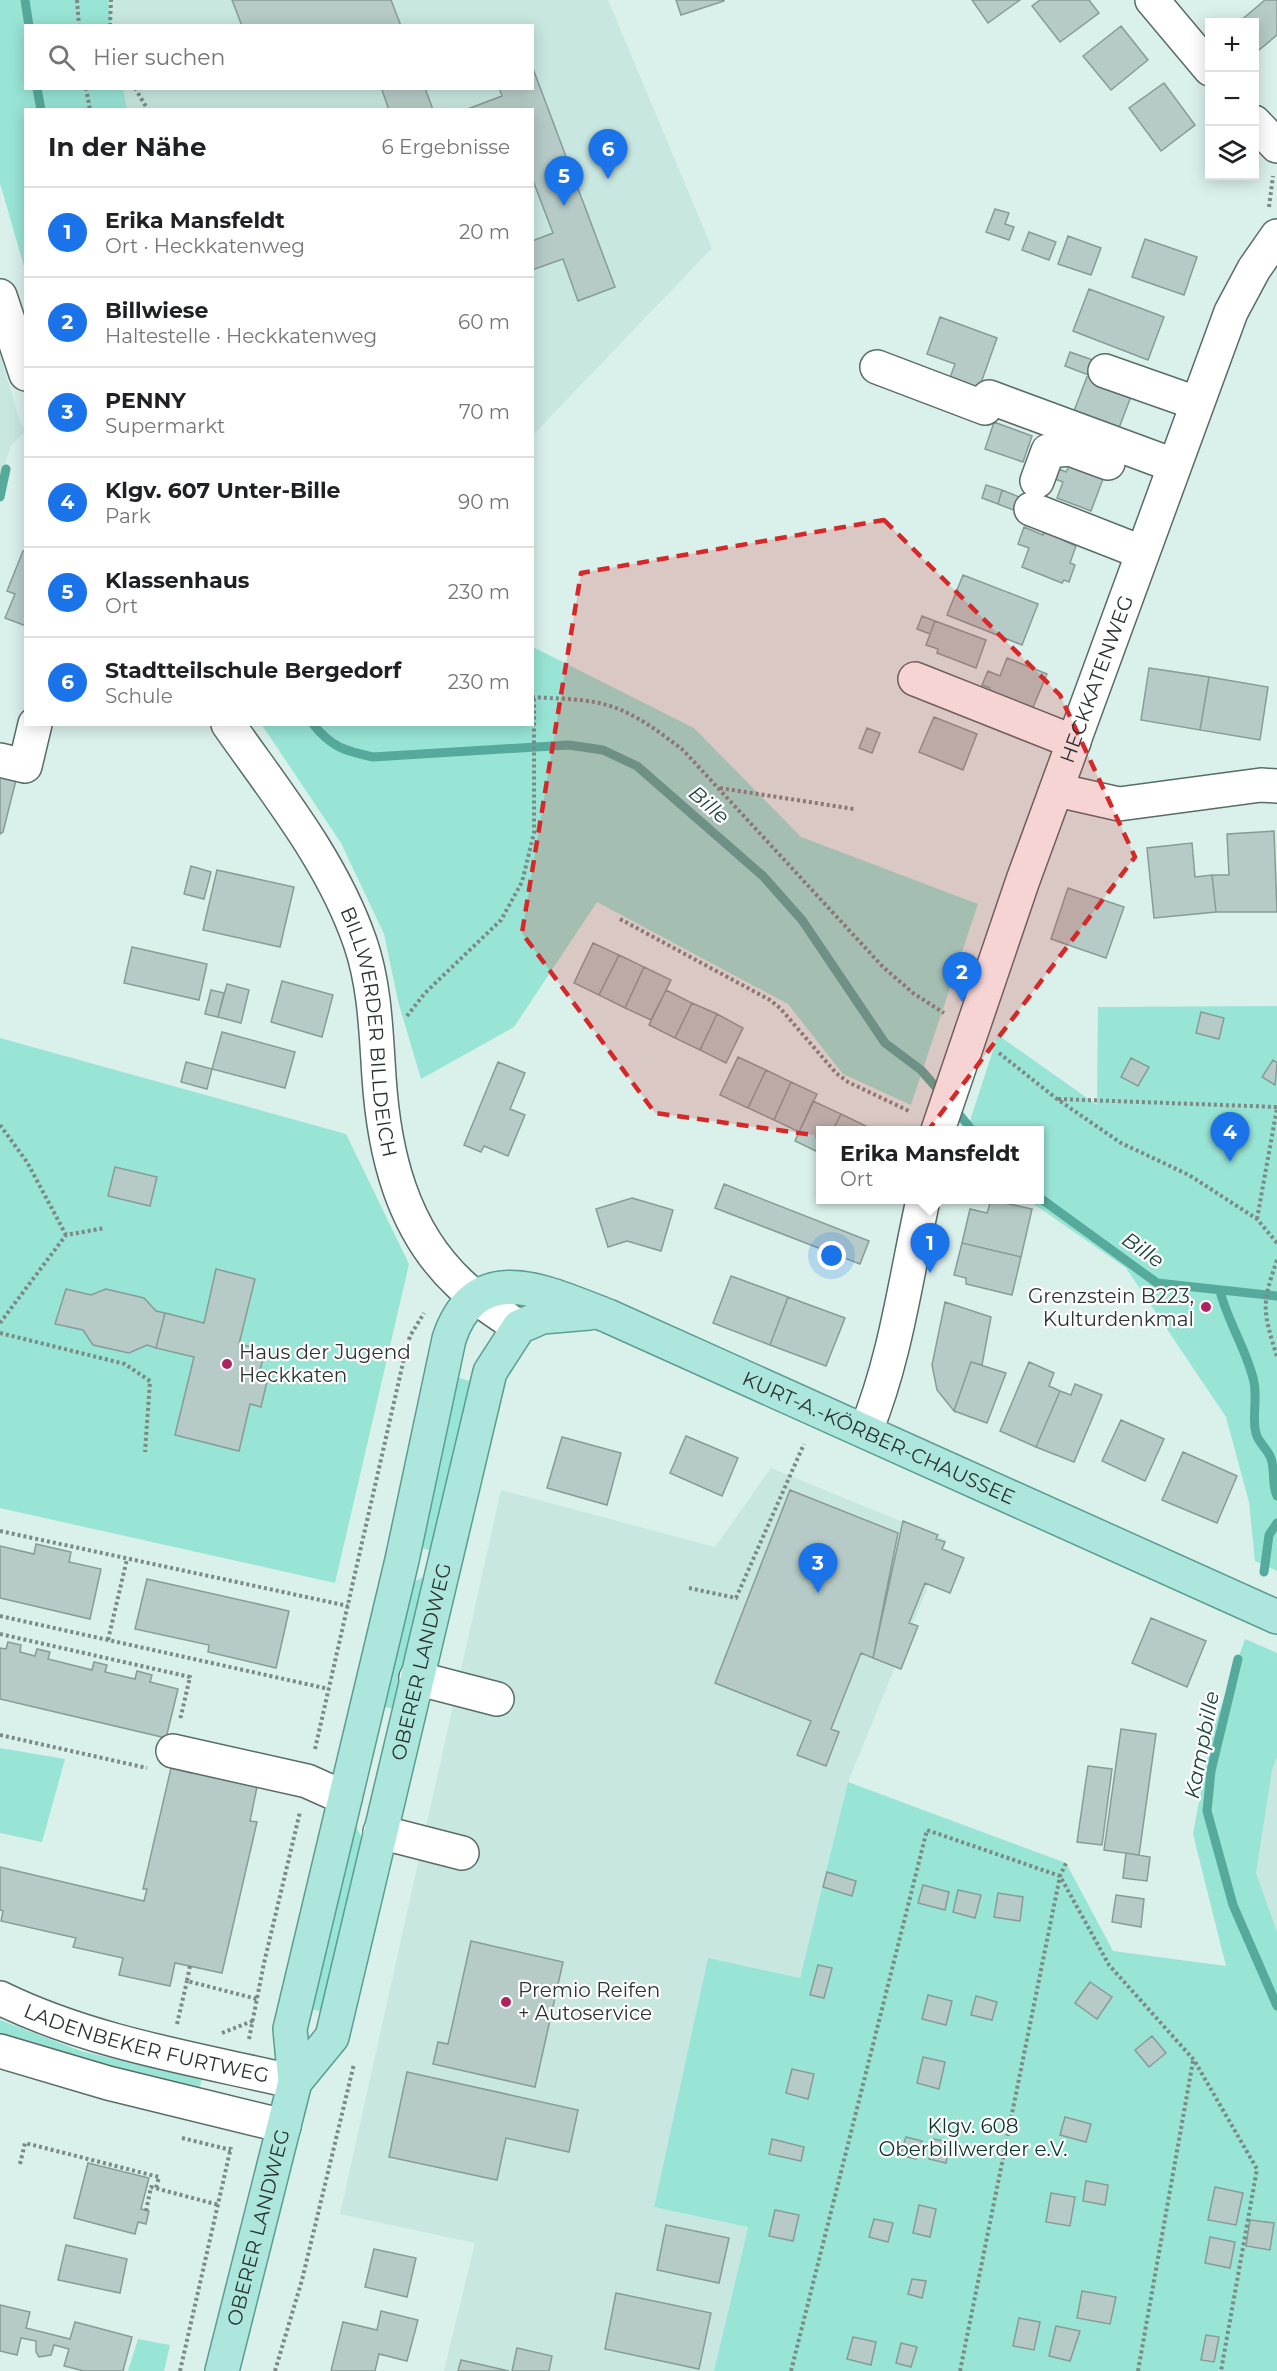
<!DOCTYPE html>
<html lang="de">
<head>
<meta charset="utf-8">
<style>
	body { margin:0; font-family:Montserrat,sans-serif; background:#f2f2f2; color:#202124 }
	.controls { position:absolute; right:18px; top:18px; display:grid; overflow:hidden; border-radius:0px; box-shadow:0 3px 15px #0003 }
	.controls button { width:54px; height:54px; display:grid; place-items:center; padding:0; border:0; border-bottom:2px solid #e0e0e0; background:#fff; color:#202124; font:30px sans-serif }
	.you { position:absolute; left:832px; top:1256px; width:21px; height:21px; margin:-15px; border:4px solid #fff; border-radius:50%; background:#1a73e8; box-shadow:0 0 0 9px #1a73e833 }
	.badge { display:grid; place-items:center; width:39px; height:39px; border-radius:50%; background:#1a73e8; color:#fff; font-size:20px; font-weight:700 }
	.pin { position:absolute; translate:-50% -50px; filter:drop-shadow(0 2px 3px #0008) }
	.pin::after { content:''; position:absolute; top:32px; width:21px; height:18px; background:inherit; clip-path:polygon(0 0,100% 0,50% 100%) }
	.popup { position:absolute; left:816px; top:1126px; width:228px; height:78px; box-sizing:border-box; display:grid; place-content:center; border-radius:0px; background:#fff; filter:drop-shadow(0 2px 4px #0005); font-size:20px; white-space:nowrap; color:#757577 }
	.popup b { font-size:22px; color:#202124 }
	.popup::after { content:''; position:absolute; left:50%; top:100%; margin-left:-12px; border:12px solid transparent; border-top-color:#fff }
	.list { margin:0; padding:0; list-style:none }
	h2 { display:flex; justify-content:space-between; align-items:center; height:78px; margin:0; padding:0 24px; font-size:26px }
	h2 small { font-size:20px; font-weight:400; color:#757577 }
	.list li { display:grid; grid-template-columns:39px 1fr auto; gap:18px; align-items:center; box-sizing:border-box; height:90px; padding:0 24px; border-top:2px solid #e0e0e0 }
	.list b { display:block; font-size:22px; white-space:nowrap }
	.list p { margin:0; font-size:20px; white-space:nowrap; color:#757577 }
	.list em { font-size:20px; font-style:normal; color:#757577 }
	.icon { flex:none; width:33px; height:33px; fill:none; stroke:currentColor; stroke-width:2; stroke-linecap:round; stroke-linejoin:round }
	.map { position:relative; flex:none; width:1277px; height:2371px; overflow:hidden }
	.search { position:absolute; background:#fff; box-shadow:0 3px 15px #0003; left:24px; top:24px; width:510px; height:66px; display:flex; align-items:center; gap:15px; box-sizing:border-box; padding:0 21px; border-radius:0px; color:#757577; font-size:22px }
	.panel { position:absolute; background:#fff; box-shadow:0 3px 15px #0003; left:24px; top:108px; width:510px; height:618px; border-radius:0px }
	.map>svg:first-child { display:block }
</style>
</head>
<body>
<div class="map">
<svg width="1277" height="2371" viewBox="0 0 1277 2371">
	<rect width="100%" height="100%" fill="#daf0eb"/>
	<!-- built -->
	<path fill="#c8e7e0" d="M108,0H608L712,248L533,435L532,110L127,109L123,89L532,88V26L112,25Z
		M0,354L20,422L26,431L11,445L0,480Z
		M771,1468L947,1540L848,1782L800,1978L708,1959L654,2207L748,2226L714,2371H444L475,2243L340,2214L501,1490L715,1547Z
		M1277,1670V1975L1223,1806Z"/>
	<!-- green -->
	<path fill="#98e4d5" d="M0,0H108L112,25L26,26V88L123,89L127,109L26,110L25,270L0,183Z
		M533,647L694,728L801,837L978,904L911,1105L843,1074L788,1004L597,902L514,1027L421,1079L398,1001L384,934L341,843L262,725L532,724Z
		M1277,1006V1571L1255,1561L1249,1502L1226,1417L1126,1268L1028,1200H1040V1130H967L998,1035L1097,1105L1098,1007Z
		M0,1038L346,1134L409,1264L335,1583L0,1508Z
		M454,1376L478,1384L439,1552L416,1547Z
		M422,1578L426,1586L399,1710L377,1705L412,1582Z
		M1245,1639L1277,1653V1757L1272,1770L1256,1873L1277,1932V2371H714L748,2227L654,2207L708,1958L800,1978L848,1782L1066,1863L1113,1951L1226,1966L1193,1834L1212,1733Z
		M0,1748L65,1759L42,1842L0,1833Z
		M350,1816L367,1847L329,2013L306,2008Z
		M0,2020L81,2051L202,2080L198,2092L10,2039L0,2034Z
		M138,2339L170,2345L164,2371H128Z"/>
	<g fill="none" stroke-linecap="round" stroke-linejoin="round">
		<!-- stream -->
		<path stroke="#56aa9b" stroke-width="9" d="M25,0L29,26
			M37,88L41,110
			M0,497L6,469
			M313,724C331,747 345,751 373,757L569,745L603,750L637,766L763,876L802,920L885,1043L921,1070L942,1094
			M953,1107L972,1130
			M1040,1198L1157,1283L1277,1296
			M1220,1291C1228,1323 1247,1350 1254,1382C1257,1398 1253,1413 1255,1428C1256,1441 1265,1446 1270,1456C1276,1468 1271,1484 1277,1496
			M1264,1572L1269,1535L1277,1523
			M1238,1659L1211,1771L1207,1811L1233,1905L1277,2006"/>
	</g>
	<!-- building -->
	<path fill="#b6cbc7" stroke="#879c97" stroke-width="1.5" d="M232,0H391L401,26H242Z
		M676,0H724V1L681,15Z
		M972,0H1020L988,23Z
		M1040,0H1089L1099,13L1060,42L1032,6Z
		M1265,0H1277V35L1259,50L1254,45V22H1239Z
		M1121,26L1148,60L1111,90L1083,56Z
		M532,66L615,287L578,301L563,259L532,270V241L553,233L532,178V110H465L502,96L499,88H532Z
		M1164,83L1195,125L1161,151L1129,108Z
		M388,88H425L433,110H389L382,90Z
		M995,209L1009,213L1005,224L1014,227L1009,240L986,232Z
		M1029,232L1056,242L1049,260L1022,250Z
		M1068,236L1101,248L1091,275L1058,264Z
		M1145,239L1197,257L1184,295L1132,277Z
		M1089,289L1164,317L1148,360L1073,331Z
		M940,317L997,338L976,397L947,386L955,364L927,354Z
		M1070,352L1107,365L1102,380L1065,366Z
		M1088,374L1133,391L1116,436L1071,419Z
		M994,422L1032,436L1023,462L985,449Z
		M1069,466L1103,479L1091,511L1057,498L1063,482L1055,479L1059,469L1066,472Z
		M986,485L1002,490L998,504L982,498Z
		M1002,490L1034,503L1029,516L998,504Z
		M1024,527L1043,535L1046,527L1067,535L1065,541L1076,546L1070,563L1075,565L1069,582L1064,580L1062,583L1022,567L1029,548L1018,544Z
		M23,551H26V626L5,618L15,594L7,591Z
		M963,575L1038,604L1022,645L947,615Z
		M922,616L935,621L930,634L917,629Z
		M935,621L986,640L976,668L937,653L938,649L926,645Z
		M1007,658L1047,674L1031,712L986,699L990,688L982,685L988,671L1000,676Z
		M1149,668L1209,677L1200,730L1141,720Z
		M1209,677L1268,687L1260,740L1200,730Z
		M934,717L977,734L963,770L919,752Z
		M867,728L880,733L872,753L859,748Z
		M0,776L16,780L3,832L0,834Z
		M1274,831L1277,912H1216L1212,875H1229L1227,834Z
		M1192,843L1195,877L1212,875L1216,912L1154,918L1147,848Z
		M191,866L211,872L204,899L184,894Z
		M217,870L294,887L280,947L203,930Z
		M1068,888L1124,907L1106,958L1051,939Z
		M593,943L619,955L599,995L574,983Z
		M132,947L207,964L199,1000L124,983Z
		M619,955L644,967L625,1008L599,995Z
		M644,967L671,980L651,1020L625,1008Z
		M282,981L333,995L322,1037L271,1022Z
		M227,984L249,990L241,1023L218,1017Z
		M211,990L224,993L218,1017L205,1014Z
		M666,990L692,1003L675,1038L649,1025Z
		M692,1003L717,1014L700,1050L675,1038Z
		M1201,1012L1224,1018L1219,1039L1196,1033Z
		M717,1014L743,1028L726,1063L700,1050Z
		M222,1032L295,1052L285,1088L212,1069Z
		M738,1057L766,1070L748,1108L720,1095Z
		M1131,1058L1149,1067L1138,1086L1121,1077Z
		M1273,1060L1277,1063L1275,1085L1262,1077Z
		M186,1062L212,1069L207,1089L181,1082Z
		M498,1062L525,1073L510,1109L525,1115L508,1156L484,1146L481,1152L464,1145Z
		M766,1070L791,1082L774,1120L748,1108Z
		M791,1082L817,1094L799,1132L774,1120Z
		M813,1101L841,1114L833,1130H820V1153L795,1141Z
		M841,1114L866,1126L864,1130H833Z
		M115,1167L157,1177L150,1206L108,1196Z
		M724,1184L869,1241L860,1264L715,1208Z
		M632,1198L673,1210L661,1251L627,1241L608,1247L596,1209Z
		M991,1200L1032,1209L1021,1257L962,1243L970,1209L987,1213Z
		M962,1243L1021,1257L1012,1295L966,1284V1278L954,1275Z
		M216,1269L255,1279L239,1344L265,1350L260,1371L269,1373L261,1407L250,1404L239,1451L175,1435L194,1357L156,1348L165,1313L204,1323Z
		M731,1276L788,1297L770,1345L713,1323Z
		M66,1289L91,1295L106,1289L144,1298L156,1311L165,1313L156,1348L147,1345L129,1353L93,1345L83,1330L55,1324Z
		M788,1297L845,1318L826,1366L770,1345Z
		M945,1302L991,1317L982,1365L971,1362L954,1411L937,1390L932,1365Z
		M971,1362L1006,1373L987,1423L954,1411Z
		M1029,1362L1054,1373L1049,1386L1060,1391L1036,1447L1000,1431Z
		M1075,1384L1102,1395L1074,1462L1036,1447L1060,1391L1071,1395Z
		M1121,1420L1164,1439L1145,1481L1102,1461Z
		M686,1436L738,1458L722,1496L670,1473Z
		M562,1437L621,1453L607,1505L547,1488Z
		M1183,1452L1237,1476L1217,1523L1162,1500Z
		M790,1490L898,1533L873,1658L861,1653L831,1729L839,1732L826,1766L797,1755L811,1721L715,1683Z
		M903,1521L938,1535L936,1539L945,1542L942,1549L964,1558L950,1593L925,1583L909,1623L918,1626L901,1669L873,1658Z
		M36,1544L71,1552L69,1562L101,1569L90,1619L0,1598V1546L34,1554Z
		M147,1579L289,1611L276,1668L208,1652L209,1645L135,1629Z
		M1151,1618L1206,1641L1187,1687L1132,1663Z
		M8,1642L21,1645L20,1652L35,1656L37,1649L50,1652L48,1659L92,1670L94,1662L107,1665L105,1672L135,1679L137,1671L152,1675L150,1682L178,1689L166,1738L0,1699V1648L6,1649Z
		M1121,1729L1156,1734L1139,1855L1104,1850Z
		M1088,1766L1112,1769L1102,1845L1077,1842Z
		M192,1767L258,1782L250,1821L257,1822L222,1973L175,1963L170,1986L119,1975L123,1958L73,1947L76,1938L1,1921L3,1911L0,1910V1867L144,1901L147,1889H143L171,1768L191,1773Z
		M1126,1853L1150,1857L1147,1881L1123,1878Z
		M827,1872L856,1881L852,1896L823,1887Z
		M923,1885L949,1892L945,1910L918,1903Z
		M958,1890L981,1895L975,1918L953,1912Z
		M998,1893L1023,1897L1020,1921L994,1917Z
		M1116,1895L1144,1899L1141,1927L1112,1922Z
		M471,1941L563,1962L535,2087L433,2064L438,2042L448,2044Z
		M818,1965L832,1968L824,1998L810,1995Z
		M1090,1982L1112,1997L1097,2019L1075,2003Z
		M928,1995L952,2001L946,2025L922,2019Z
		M976,1996L997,2002L992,2020L971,2015Z
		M1152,2036L1166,2053L1149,2067L1135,2050Z
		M923,2057L945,2062L939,2089L917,2083Z
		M792,2069L814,2074L808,2099L786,2093Z
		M407,2072L578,2110L569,2152L506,2138L497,2180L389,2157Z
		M1065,2117L1091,2124L1086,2142L1060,2135Z
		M906,2137L922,2141L916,2159L900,2155Z
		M772,2139L804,2147L801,2161L769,2154Z
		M933,2139L950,2142L946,2163L929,2159Z
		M88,2163L149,2178L141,2209L149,2211L146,2224L138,2222L135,2234L74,2218Z
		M1086,2181L1108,2185L1105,2205L1083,2201Z
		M1215,2187L1243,2193L1236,2225L1208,2220Z
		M1051,2193L1075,2197L1070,2226L1046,2222Z
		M919,2205L936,2209L930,2237L913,2233Z
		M775,2210L799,2215L793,2241L769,2236Z
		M874,2219L893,2223L888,2242L869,2237Z
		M1250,2220L1274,2223L1270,2250L1246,2246Z
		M666,2225L729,2238L719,2283L657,2270Z
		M1210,2237L1235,2242L1230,2268L1205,2263Z
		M66,2245L127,2259L120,2293L58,2280Z
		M374,2249L416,2258L407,2297L365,2287Z
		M912,2279L926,2281L922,2298L908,2294Z
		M1082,2291L1116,2297L1110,2324L1077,2318Z
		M616,2293L711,2313L699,2369L605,2349Z
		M0,2305L30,2312L26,2328L70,2339L75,2322L132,2337L123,2371H84L64,2366L69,2349L54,2345L51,2355L39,2357L36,2352V2341L21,2338L17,2355L0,2351Z
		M381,2311L418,2320L407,2361L379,2354L375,2371H331L343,2322L377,2330Z
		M1019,2318L1040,2322L1034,2350L1013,2346Z
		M1056,2326L1080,2331L1070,2361L1049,2356Z
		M1206,2335L1219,2337L1214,2362L1201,2360Z
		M853,2337L876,2342L871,2365L847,2359Z
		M901,2343L917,2347L911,2367L896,2363Z
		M517,2348L552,2356L549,2371H512Z
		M461,2360L509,2371H458Z"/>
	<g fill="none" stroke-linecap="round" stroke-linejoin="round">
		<defs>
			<g id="minor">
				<path d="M1152,0L1210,69"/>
				<path d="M1254,122L1277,146"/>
				<path d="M0,296L26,374"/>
				<path d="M877,367L985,408L989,397L1173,465"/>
				<path d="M1105,371L1196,403"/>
				<path d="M1037,481L1048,451L1070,449L1108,463"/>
				<path d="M1031,509L1141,552"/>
				<path d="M915,679L1074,742"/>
				<path id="s1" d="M228,724C277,794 332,861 360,942C375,985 376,1032 379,1077C384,1153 402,1230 460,1284C477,1300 498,1313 519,1327"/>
				<path d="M0,760L25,766L35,724"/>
				<path d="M1057,790L1119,804L1261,785L1277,786"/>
				<path id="s2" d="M938,1130L1023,880L1231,312L1254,269L1277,236"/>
				<path d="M866,1430C896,1357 906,1276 923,1200"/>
				<path d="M416,1678L497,1699"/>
				<path d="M173,1751L307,1781L345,1798"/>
				<path d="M380,1832L462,1853"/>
				<path id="s3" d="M0,1998C92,2043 196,2059 295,2082"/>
				<path d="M0,2051L108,2083L284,2126"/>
			</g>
			<g id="major">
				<path id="s4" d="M295,2082L332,2037L490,1372L519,1327L542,1317L589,1313"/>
				<path id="s5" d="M222,2371L295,2082L290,2029L402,1560L449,1339C477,1255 549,1294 608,1316L1277,1617"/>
			</g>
		</defs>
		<!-- minor casing -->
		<use href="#minor" stroke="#596c68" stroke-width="36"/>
		<!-- major casing -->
		<use href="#major" stroke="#5c9d91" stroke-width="36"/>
		<!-- path -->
		<path stroke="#7b8a86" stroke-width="4" stroke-dasharray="3 3" stroke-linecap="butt" d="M77,0L79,26
			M110,26L111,0
			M86,88L90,110
			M135,88L148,110
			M1269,207L1273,176
			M532,697C560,699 590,698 616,708C640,717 662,734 683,750L883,967L913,993L944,1013
			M720,788L854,809
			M620,919L770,1000L780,1008L836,1073L848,1082L911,1112
			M407,1016L425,993L501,920L522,882L534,833V697
			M999,1053L1057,1099L1121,1143L1189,1175L1257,1219L1277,1243
			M1058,1099L1277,1107
			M0,1125L27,1162L66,1235
			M1257,1219L1277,1108
			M1277,1260C1261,1306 1263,1311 1277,1357
			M0,1323L66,1235L105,1228
			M0,1333L125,1364L150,1381L145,1452
			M0,1531L348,1606
			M689,1588L736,1598L804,1444
			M0,1616L329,1689
			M0,1634L190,1677L180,1720
			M108,1640L127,1559
			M0,1735L147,1768
			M315,1749L405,1354L410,1336L424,1313
			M190,1966L187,1981L257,1999
			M177,2024L187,1981
			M222,2033L255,2020
			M249,2039L264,1963L300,1812
			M182,2138L231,2150
			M20,2164L25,2143L159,2177L156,2188
			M146,2211L151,2187L219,2205
			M180,2371L231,2147
			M275,2371L302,2280L354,2064
			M791,2371L927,1830L1060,1876L1109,1965L1194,2060L1257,2169L1221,2371
			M960,2371L1060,1876L1066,1863
			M1138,2371L1193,2061"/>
		<!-- minor -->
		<use href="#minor" stroke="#fff" stroke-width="33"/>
		<!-- major -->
		<use href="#major" stroke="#ade6dc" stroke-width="33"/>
	</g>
	<!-- marked area -->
	<path fill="#d62828" fill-opacity="0.2" stroke="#d62828" stroke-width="4.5" stroke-dasharray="12 8" stroke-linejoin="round" d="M884,520L1060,695L1135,857L914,1149L655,1113L522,933L581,573Z"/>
	<!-- markers -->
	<g fill="#af225f" stroke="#fff" stroke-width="2">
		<circle cx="1206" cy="1307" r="6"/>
		<circle cx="227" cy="1364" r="6"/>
		<circle cx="506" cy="2002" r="6"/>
	</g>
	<g text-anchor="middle" stroke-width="4.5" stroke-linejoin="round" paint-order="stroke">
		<!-- street labels -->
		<g font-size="20" fill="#2b3432" stroke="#fff">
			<text dy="7" stroke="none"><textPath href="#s2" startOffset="478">HECKKATENWEG</textPath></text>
			<text dy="7" stroke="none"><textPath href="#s1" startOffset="346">BILLWERDER BILLDEICH</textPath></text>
			<text dy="7" stroke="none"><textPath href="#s5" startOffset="1545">KURT-A.-KÖRBER-CHAUSSEE</textPath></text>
			<text dy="7" stroke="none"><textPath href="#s4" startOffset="444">OBERER LANDWEG</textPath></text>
			<text dy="7" stroke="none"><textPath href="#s3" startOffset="154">LADENBEKER FURTWEG</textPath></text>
			<text dy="7" stroke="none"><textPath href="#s5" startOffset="148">OBERER LANDWEG</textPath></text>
		</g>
		<!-- poi labels -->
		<g font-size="20" fill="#2b3432" stroke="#fff" text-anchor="start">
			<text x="1194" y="1303" text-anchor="end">Grenzstein B223,<tspan x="1194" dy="23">Kulturdenkmal</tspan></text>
			<text x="239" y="1359">Haus der Jugend<tspan x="239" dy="23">Heckkaten</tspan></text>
			<text x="518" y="1997">Premio Reifen<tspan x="518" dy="23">+ Autoservice</tspan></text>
		</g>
		<!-- park labels -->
		<g font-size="20" fill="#0c352e" stroke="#fff">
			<text x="973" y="2133">Klgv. 608<tspan x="973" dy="23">Oberbillwerder e.V.</tspan></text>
		</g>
		<!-- water labels -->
		<g font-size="21" font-style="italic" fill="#204640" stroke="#fff">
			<text transform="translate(709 805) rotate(41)" y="7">Bille</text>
			<text transform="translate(1143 1250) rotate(35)" y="7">Bille</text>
			<text transform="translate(1202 1745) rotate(-79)" y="7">Kampbille</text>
		</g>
	</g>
</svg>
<div class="controls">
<button>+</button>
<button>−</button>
<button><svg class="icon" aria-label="layers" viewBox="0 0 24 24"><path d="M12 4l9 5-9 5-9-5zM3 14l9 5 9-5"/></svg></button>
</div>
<div class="you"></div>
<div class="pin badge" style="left:930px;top:1273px">1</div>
<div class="popup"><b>Erika Mansfeldt</b>Ort</div>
<div class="pin badge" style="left:962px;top:1002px">2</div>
<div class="pin badge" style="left:818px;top:1593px">3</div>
<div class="pin badge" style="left:1230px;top:1162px">4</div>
<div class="pin badge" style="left:564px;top:206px">5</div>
<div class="pin badge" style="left:608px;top:179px">6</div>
<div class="search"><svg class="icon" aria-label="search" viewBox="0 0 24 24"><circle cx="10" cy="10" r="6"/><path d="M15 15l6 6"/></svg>Hier suchen</div>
<section class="panel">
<h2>In der Nähe<small>6 Ergebnisse</small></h2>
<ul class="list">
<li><span class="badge">1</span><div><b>Erika Mansfeldt</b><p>Ort · Heckkatenweg</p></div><em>20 m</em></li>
<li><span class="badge">2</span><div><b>Billwiese</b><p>Haltestelle · Heckkatenweg</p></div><em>60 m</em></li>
<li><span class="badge">3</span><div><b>PENNY</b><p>Supermarkt</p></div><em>70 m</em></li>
<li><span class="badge">4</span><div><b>Klgv. 607 Unter-Bille</b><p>Park</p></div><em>90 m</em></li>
<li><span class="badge">5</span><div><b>Klassenhaus</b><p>Ort</p></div><em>230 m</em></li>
<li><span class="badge">6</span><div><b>Stadtteilschule Bergedorf</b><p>Schule</p></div><em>230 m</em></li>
</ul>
</section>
</div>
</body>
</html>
